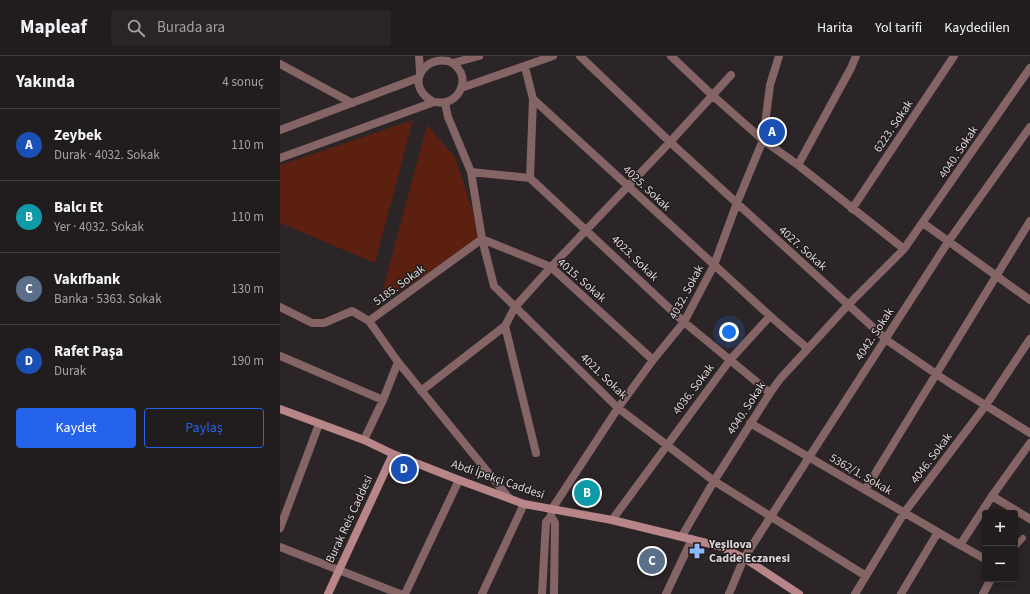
<!DOCTYPE html>
<html lang="tr">
<head>
<meta charset="utf-8">
<style>
	body { margin:0; font-family:"Source Sans 3",sans-serif; background:#292527; color:#f1f3f6 }
	.controls { position:absolute; right:12px; bottom:12px; display:grid; overflow:hidden; border-radius:4px; box-shadow:0 2px 10px #0003 }
	.controls button { width:36px; height:36px; display:grid; place-items:center; padding:0; border:0; border-bottom:1px solid #3e3a3c; background:#211c1e; color:#f1f3f6; font:20px sans-serif }
	.you { position:absolute; left:449px; top:276px; width:14px; height:14px; margin:-10px; border:3px solid #fff; border-radius:50%; background:#1a73e8; box-shadow:0 0 0 6px #1a73e833 }
	.badge { display:grid; place-items:center; width:26px; height:26px; border-radius:50%; background:#2563eb; color:#fff; font-size:13px; font-weight:700 }
	.pin { position:absolute; translate:-50% -50%; border:2px solid #fff; box-shadow:0 1px 4px #0006 }
	.list { margin:0; padding:0; list-style:none }
	h2 { display:flex; justify-content:space-between; align-items:center; height:52px; margin:0; padding:0 16px; font-size:17px }
	h2 small { font-size:13px; font-weight:400; color:#a2a1a4 }
	.list li { display:grid; grid-template-columns:26px 1fr auto; gap:12px; align-items:center; box-sizing:border-box; height:72px; padding:0 16px; border-top:1px solid #3e3a3c }
	.list b { display:block; font-size:15px; white-space:nowrap }
	.list p { margin:0; font-size:13px; white-space:nowrap; color:#a2a1a4 }
	.list em { font-size:13px; font-style:normal; color:#a2a1a4 }
	.actions { display:flex; gap:8px; padding:12px 16px }
	.actions a { flex:1; padding:9px 0; border:1px solid #2563eb; border-radius:4px; text-align:center; font-size:14px; color:#2563eb }
	.actions .main { background:#2563eb; color:#fff }
	.icon { flex:none; width:22px; height:22px; fill:none; stroke:currentColor; stroke-width:2; stroke-linecap:round; stroke-linejoin:round }
	.map { position:relative; flex:none; width:750px; height:538px; overflow:hidden }
	header { display:flex; align-items:center; gap:24px; box-sizing:border-box; height:56px; padding:0 20px; background:#211c1e; border-bottom:1px solid #3e3a3c }
	header strong { font-size:19px }
	nav { display:flex; gap:22px; margin-inline-start:auto; font-size:14px }
	.search { width:280px; height:36px; background:#292527; display:flex; align-items:center; gap:10px; box-sizing:border-box; padding:0 14px; border-radius:4px; color:#a2a1a4; font-size:15px }
	main { display:flex }
	aside { flex:1; background:#211c1e }
	.map>svg:first-child { display:block }
</style>
</head>
<body>
<header>
<strong>Mapleaf</strong>
<div class="search"><svg class="icon" aria-label="search" viewBox="0 0 24 24"><circle cx="10" cy="10" r="6"/><path d="M15 15l6 6"/></svg>Burada ara</div>
<nav><a>Harita</a><a>Yol tarifi</a><a>Kaydedilen</a></nav>
</header>
<main>
<aside>
<h2>Yakında<small>4 sonuç</small></h2>
<ul class="list">
<li><span class="badge" style="background:#1a4fb4">A</span><div><b>Zeybek</b><p>Durak · 4032. Sokak</p></div><em>110 m</em></li>
<li><span class="badge" style="background:#0f9aa8">B</span><div><b>Balcı Et</b><p>Yer · 4032. Sokak</p></div><em>110 m</em></li>
<li><span class="badge" style="background:#5c6f8a">C</span><div><b>Vakıfbank</b><p>Banka · 5363. Sokak</p></div><em>130 m</em></li>
<li><span class="badge" style="background:#1a4fb4">D</span><div><b>Rafet Paşa</b><p>Durak</p></div><em>190 m</em></li>
</ul>
<div class="actions"><a class="main">Kaydet</a><a>Paylaş</a></div>
</aside>
<div class="map">
<svg width="750" height="538" viewBox="0 0 750 538">
	<rect width="100%" height="100%" fill="#2c2528"/>
	<!-- green -->
	<path fill="#5b200f" d="M133,64L95,207L0,167V109Z
		M147,69L175,101L202,183L99,248Z"/>
	<g fill="none" stroke-linecap="round" stroke-linejoin="round">
		<!-- service -->
		<path stroke="#846465" stroke-width="6" d="M735,491L743,482"/>
		<!-- minor -->
		<path stroke="#846465" stroke-width="8" d="M139,0L140,16
			M300,0L390,86L608,285L668,326L750,377
			M391,0L432,39L483,84L518,109L624,193
			M173,7L199,0
			M0,8L72,47
			M245,11L253,43L490,260
			M181,32L273,0
			M165,47L168,61L191,116L202,183L214,230L338,352L434,425L586,520
			M518,109L571,12L576,0
			M191,116L250,122L404,266L490,337
			M250,122L253,43
			M572,153L674,0
			M643,167L750,244
			M0,251L32,267H44L72,255L89,265
			M225,270L256,397
			M0,300L103,344
			M141,335L225,270L235,251L271,211L390,86L451,19
			M470,367L680,489
			M84,384L103,344L118,306
			M585,434L750,165
			M712,440L750,463
			M229,442L118,306L89,265L202,183L271,211L373,304
			M272,453L338,352L373,304L404,266L434,209L457,147L483,84L490,29L499,0
			M332,464L450,304L490,260L527,292
			M0,472L39,368
			M402,480L434,425L490,337L500,323L568,249L624,193L750,12
			M0,491L120,538
			M705,503L680,489L712,440L750,387
			M125,538L179,424
			M202,538L244,448
			M386,538L412,483
			M449,538L464,502L668,186L750,71
			M575,538L624,457L706,349L750,283
			M621,538L658,476
			M703,538L711,523"/>
		<!-- tertiary -->
		<path stroke="#846465" stroke-width="8" d="M0,74L138,22
			M0,102L154,46C158,46 162,47 166,46C178,43 186,29 181,17C178,11 174,7 168,5C141,0 125,32 154,46
			M271,460L275,467L274,538
			M262,538L266,466L271,460L272,453"/>
		<!-- secondary -->
		<path stroke="#b88688" stroke-width="8" d="M0,353L84,384L113,398L179,424L244,448L332,464L439,490L464,502L519,538
			M48,538L113,398"/>
	</g>
	<!-- icons -->
	<defs>
		<symbol id="pharmacy-bare" viewBox="-9 -9 18 18"><path d="M-2-6h4v4h4v4h-4v4h-4v-4h-4v-4h4Z" fill="#8bbafc" stroke="#231c1e" stroke-width="2.5" paint-order="stroke"/></symbol>
	</defs>
	<g fill-rule="evenodd">
		<use href="#pharmacy-bare" x="406" y="484" width="22" height="22"/>
	</g>
	<g text-anchor="middle" stroke-width="3" stroke-linejoin="round" paint-order="stroke">
		<!-- street labels -->
		<g font-size="12" fill="#dbd6d7" stroke="#231c1e">
			<text transform="translate(613 70) rotate(-56)" y="4">6223. Sokak</text>
			<text transform="translate(678 96) rotate(-56)" y="4">4040. Sokak</text>
			<text transform="translate(367 132) rotate(43)" y="4">4025. Sokak</text>
			<text transform="translate(523 192) rotate(42)" y="4">4027. Sokak</text>
			<text transform="translate(355 202) rotate(44)" y="4">4023. Sokak</text>
			<text transform="translate(302 224) rotate(41)" y="4">4015. Sokak</text>
			<text transform="translate(119 229) rotate(-36)" y="4">5185. Sokak</text>
			<text transform="translate(406 236) rotate(-62)" y="4">4032. Sokak</text>
			<text transform="translate(594 278) rotate(-57)" y="4">4042. Sokak</text>
			<text transform="translate(324 320) rotate(44)" y="4">4021. Sokak</text>
			<text transform="translate(413 333) rotate(-53)" y="4">4036. Sokak</text>
			<text transform="translate(466 352) rotate(-57)" y="4">4040. Sokak</text>
			<text transform="translate(651 402) rotate(-53)" y="4">4046. Sokak</text>
			<text transform="translate(581 418) rotate(30)" y="4">5362/1. Sokak</text>
			<text transform="translate(218 423) rotate(19)" y="4">Abdi İpekçi Caddesi</text>
			<text transform="translate(69 463) rotate(-65)" y="4">Burak Reis Caddesi</text>
		</g>
		<!-- poi labels -->
		<g font-size="12" font-weight="bold" fill="#dbd6d7" stroke="#231c1e" text-anchor="start">
			<text x="429" y="492">Yeşilova<tspan x="429" dy="14">Cadde Eczanesi</tspan></text>
		</g>
	</g>
</svg>
<div class="controls">
<button>+</button>
<button>−</button>
</div>
<div class="you"></div>
<div class="pin badge" style="left:492px;top:76px;background:#1a4fb4">A</div>
<div class="pin badge" style="left:307px;top:437px;background:#0f9aa8">B</div>
<div class="pin badge" style="left:372px;top:505px;background:#5c6f8a">C</div>
<div class="pin badge" style="left:124px;top:413px;background:#1a4fb4">D</div>
</div>
</main>
</body>
</html>
